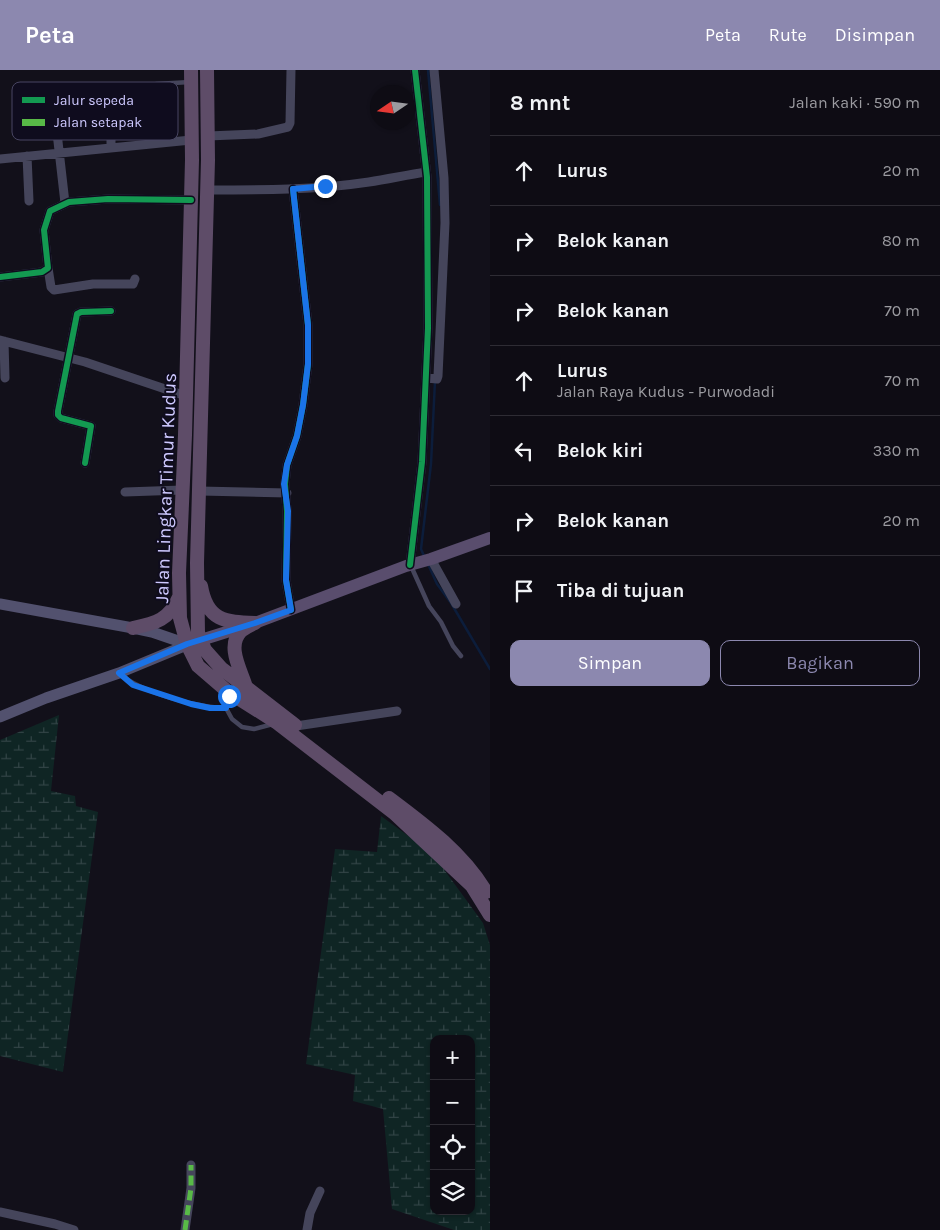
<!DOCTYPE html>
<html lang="id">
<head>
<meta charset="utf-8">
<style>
	body { margin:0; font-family:Karla,sans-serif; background:#17151d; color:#f1f3f6 }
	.controls { position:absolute; right:15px; bottom:15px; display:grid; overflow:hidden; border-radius:10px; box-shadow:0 1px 4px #0004 }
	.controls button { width:45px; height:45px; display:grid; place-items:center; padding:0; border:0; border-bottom:1px solid #2e2c34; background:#0e0c14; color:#f1f3f6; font:25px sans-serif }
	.compass { position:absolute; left:370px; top:15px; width:45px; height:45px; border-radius:50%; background:#0e0c14; box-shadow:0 1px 4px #0004; rotate:257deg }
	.stop { position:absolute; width:15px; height:15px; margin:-11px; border:4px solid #1a73e8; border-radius:50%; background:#fff }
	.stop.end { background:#1a73e8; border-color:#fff; box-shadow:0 1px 5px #0008 }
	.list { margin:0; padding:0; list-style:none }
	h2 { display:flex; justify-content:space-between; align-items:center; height:65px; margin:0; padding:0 20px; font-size:21px }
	h2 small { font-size:16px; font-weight:400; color:#9b9ba0 }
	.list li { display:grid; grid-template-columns:32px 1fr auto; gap:15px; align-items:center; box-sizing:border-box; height:70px; padding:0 20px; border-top:1px solid #2e2c34 }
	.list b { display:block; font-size:19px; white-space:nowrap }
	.list p { margin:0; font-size:16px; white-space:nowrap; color:#9b9ba0 }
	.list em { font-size:16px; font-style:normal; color:#9b9ba0 }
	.actions { display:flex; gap:10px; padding:15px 20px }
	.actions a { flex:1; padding:11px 0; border:1px solid #8c88af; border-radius:10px; text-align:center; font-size:18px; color:#8c88af }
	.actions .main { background:#8c88af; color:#fff }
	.icon { flex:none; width:28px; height:28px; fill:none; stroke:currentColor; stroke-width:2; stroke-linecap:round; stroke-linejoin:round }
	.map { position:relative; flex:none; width:490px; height:1160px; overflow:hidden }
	header { display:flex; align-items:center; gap:30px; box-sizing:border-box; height:70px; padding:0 25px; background:#8c88af; color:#fff }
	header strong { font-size:24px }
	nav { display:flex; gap:28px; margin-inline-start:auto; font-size:18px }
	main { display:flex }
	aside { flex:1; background:#0e0c14 }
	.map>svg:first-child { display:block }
</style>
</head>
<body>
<header>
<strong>Peta</strong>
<nav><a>Peta</a><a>Rute</a><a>Disimpan</a></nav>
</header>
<main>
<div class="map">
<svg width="490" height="1160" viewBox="0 0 490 1160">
	<defs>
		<pattern id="wetland-marsh" width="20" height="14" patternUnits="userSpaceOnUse" patternTransform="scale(1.25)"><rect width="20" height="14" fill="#0f2524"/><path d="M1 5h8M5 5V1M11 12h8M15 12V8" fill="none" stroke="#314345"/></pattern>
	</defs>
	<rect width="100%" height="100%" fill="#12101a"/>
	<!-- wetland -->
	<path fill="url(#wetland-marsh)" fill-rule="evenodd" d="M59,645L51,721L75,726L76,736L98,742L63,1002L0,986V670Z
		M381,746L418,773L440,794L483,853L490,875V1160H454L392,1139L383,1039L353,1031L355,1005L306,994L335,779L377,782ZM434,969H471V1141H434Z"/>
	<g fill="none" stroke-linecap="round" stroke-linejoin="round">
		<!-- stream -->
		<path stroke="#0c1d3b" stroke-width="2.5" d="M428,0L440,135
			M424,486L421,479L431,394L435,311
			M428,494L437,514L451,533L490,599"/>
		<!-- service -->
		<path stroke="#45455b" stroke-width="4.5" d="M156,14L190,12
			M411,496L429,536L441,552L453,576L461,586
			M120,604C140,622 199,638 226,638
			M228,625L226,638L232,649L242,657L254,659L273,654"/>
		<!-- minor -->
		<path stroke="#45455b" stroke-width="9" d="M52,19L65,133
			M208,66L258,64L288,57L290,53L291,0
			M111,78V53
			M27,86L29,131
			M0,89L191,70
			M207,120C261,120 316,120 369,112C388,109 407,105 426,102
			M48,198L51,217L54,220L93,214H133L135,209
			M0,207L42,202L48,198L44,160L50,141L69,132L108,129L191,130
			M0,270L85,292L186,326
			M4,271L5,308
			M427,308L437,309L438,306L445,153L444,108L434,0
			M85,393L91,356L61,348L58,345V341L77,244L81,242L111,241
			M200,421L287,423
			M125,422L182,420
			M431,489L456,534
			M410,495L422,392L428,258L427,107L415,0
			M291,540L286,510L287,441L285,414L287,395L297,366L303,335L308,294V255L293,119
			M296,656L397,641
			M0,1142L55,1154L74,1160
			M185,1160L191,1118V1095
			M307,1160L310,1143L320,1121"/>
		<!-- secondary -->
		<path stroke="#52516e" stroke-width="11" d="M0,534L133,558L152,562L187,574
			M0,647L46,628L119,603L194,572"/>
		<!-- primary -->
		<path stroke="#594d6d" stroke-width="12" d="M201,570L255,553L406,496L431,489L490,468"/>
		<!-- trunk -->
		<path stroke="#5e4c68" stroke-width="14" d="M191,0L192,90L185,365L179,503L180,548L187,574L198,596L227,621L276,652L394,743L472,816L490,845
			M207,0L208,90L197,493L198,563L205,580L221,598L295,655
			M201,516C207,551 225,552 255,553
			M133,558C156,553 169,550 179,527
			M246,617C241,600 226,576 241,561C245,558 250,555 255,553
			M389,728C425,755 463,783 486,822"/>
		<!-- quiet -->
		<path stroke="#58b947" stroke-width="5" stroke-dasharray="10 5" stroke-linecap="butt" d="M185,1160L191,1118V1095"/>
		<defs>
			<path id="cycleway" d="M0,207L42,202L48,198L44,160L50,141L69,132L108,129L191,130
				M85,393L91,356L61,348L58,345V341L77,244L81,242L111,241
				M410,495L422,392L428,258L427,107L415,0
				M291,540L286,510L287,441L285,414L287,395L297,366L303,335L308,294V255L293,119"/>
		</defs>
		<!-- cycleway casing -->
		<use href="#cycleway" stroke="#0f0c1e" stroke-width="9"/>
		<!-- cycleway -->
		<use href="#cycleway" stroke="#139951" stroke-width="6"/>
	</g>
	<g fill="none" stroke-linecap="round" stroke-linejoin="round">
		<!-- route -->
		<path stroke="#1a73e8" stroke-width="6" d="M229,626L226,638H210L191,634L133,615L119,603L187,574L255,553L291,540L286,510L288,441L284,414L287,395L297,366L303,335L308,294V255L293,119L325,116"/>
	</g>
	<g text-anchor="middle" stroke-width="4" stroke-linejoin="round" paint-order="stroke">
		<!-- street labels -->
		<g font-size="19" fill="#cec9ff" stroke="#0f0c1e">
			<text transform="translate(165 418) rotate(-88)" y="7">Jalan Lingkar Timur Kudus</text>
		</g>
	</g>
	<!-- legend -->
	<rect x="12" y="12" width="166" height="58" rx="8" fill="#0f0c1e" stroke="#484562" stroke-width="1"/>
	<rect x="22" y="27" width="23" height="6" fill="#139951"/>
	<rect x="22" y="49" width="23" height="7" fill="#58b947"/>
	<g font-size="14" fill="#cec9ff">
		<text x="54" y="35">Jalur sepeda</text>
		<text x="54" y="57">Jalan setapak</text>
	</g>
</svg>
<div class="controls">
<button>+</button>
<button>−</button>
<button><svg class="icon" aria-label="locate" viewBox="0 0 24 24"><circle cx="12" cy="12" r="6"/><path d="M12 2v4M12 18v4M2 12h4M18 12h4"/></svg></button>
<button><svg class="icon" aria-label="layers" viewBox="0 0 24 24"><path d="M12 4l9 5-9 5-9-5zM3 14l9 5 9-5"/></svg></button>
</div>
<svg class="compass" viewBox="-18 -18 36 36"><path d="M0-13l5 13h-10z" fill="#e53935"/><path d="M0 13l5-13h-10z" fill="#9b9ba0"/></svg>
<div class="stop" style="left:229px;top:626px"></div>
<div class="stop end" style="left:325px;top:116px"></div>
</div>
<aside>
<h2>8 mnt<small>Jalan kaki · 590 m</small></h2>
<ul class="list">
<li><svg class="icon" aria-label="ahead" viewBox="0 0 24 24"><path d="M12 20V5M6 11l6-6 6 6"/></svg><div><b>Lurus</b></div><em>20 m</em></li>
<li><svg class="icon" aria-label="right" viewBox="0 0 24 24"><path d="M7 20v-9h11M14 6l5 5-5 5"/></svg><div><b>Belok kanan</b></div><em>80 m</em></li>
<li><svg class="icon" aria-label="right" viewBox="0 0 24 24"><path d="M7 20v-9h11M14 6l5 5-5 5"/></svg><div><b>Belok kanan</b></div><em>70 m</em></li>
<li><svg class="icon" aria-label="ahead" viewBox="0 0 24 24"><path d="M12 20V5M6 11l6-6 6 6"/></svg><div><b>Lurus</b><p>Jalan Raya Kudus - Purwodadi</p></div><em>70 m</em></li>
<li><svg class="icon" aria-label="left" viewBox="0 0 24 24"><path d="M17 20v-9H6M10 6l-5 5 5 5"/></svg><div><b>Belok kiri</b></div><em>330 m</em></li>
<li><svg class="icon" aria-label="right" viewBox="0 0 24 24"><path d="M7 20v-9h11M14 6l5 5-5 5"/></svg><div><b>Belok kanan</b></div><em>20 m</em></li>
<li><svg class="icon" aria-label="arrive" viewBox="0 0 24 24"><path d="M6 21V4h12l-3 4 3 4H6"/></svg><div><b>Tiba di tujuan</b></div></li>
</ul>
<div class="actions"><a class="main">Simpan</a><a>Bagikan</a></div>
</aside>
</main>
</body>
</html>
